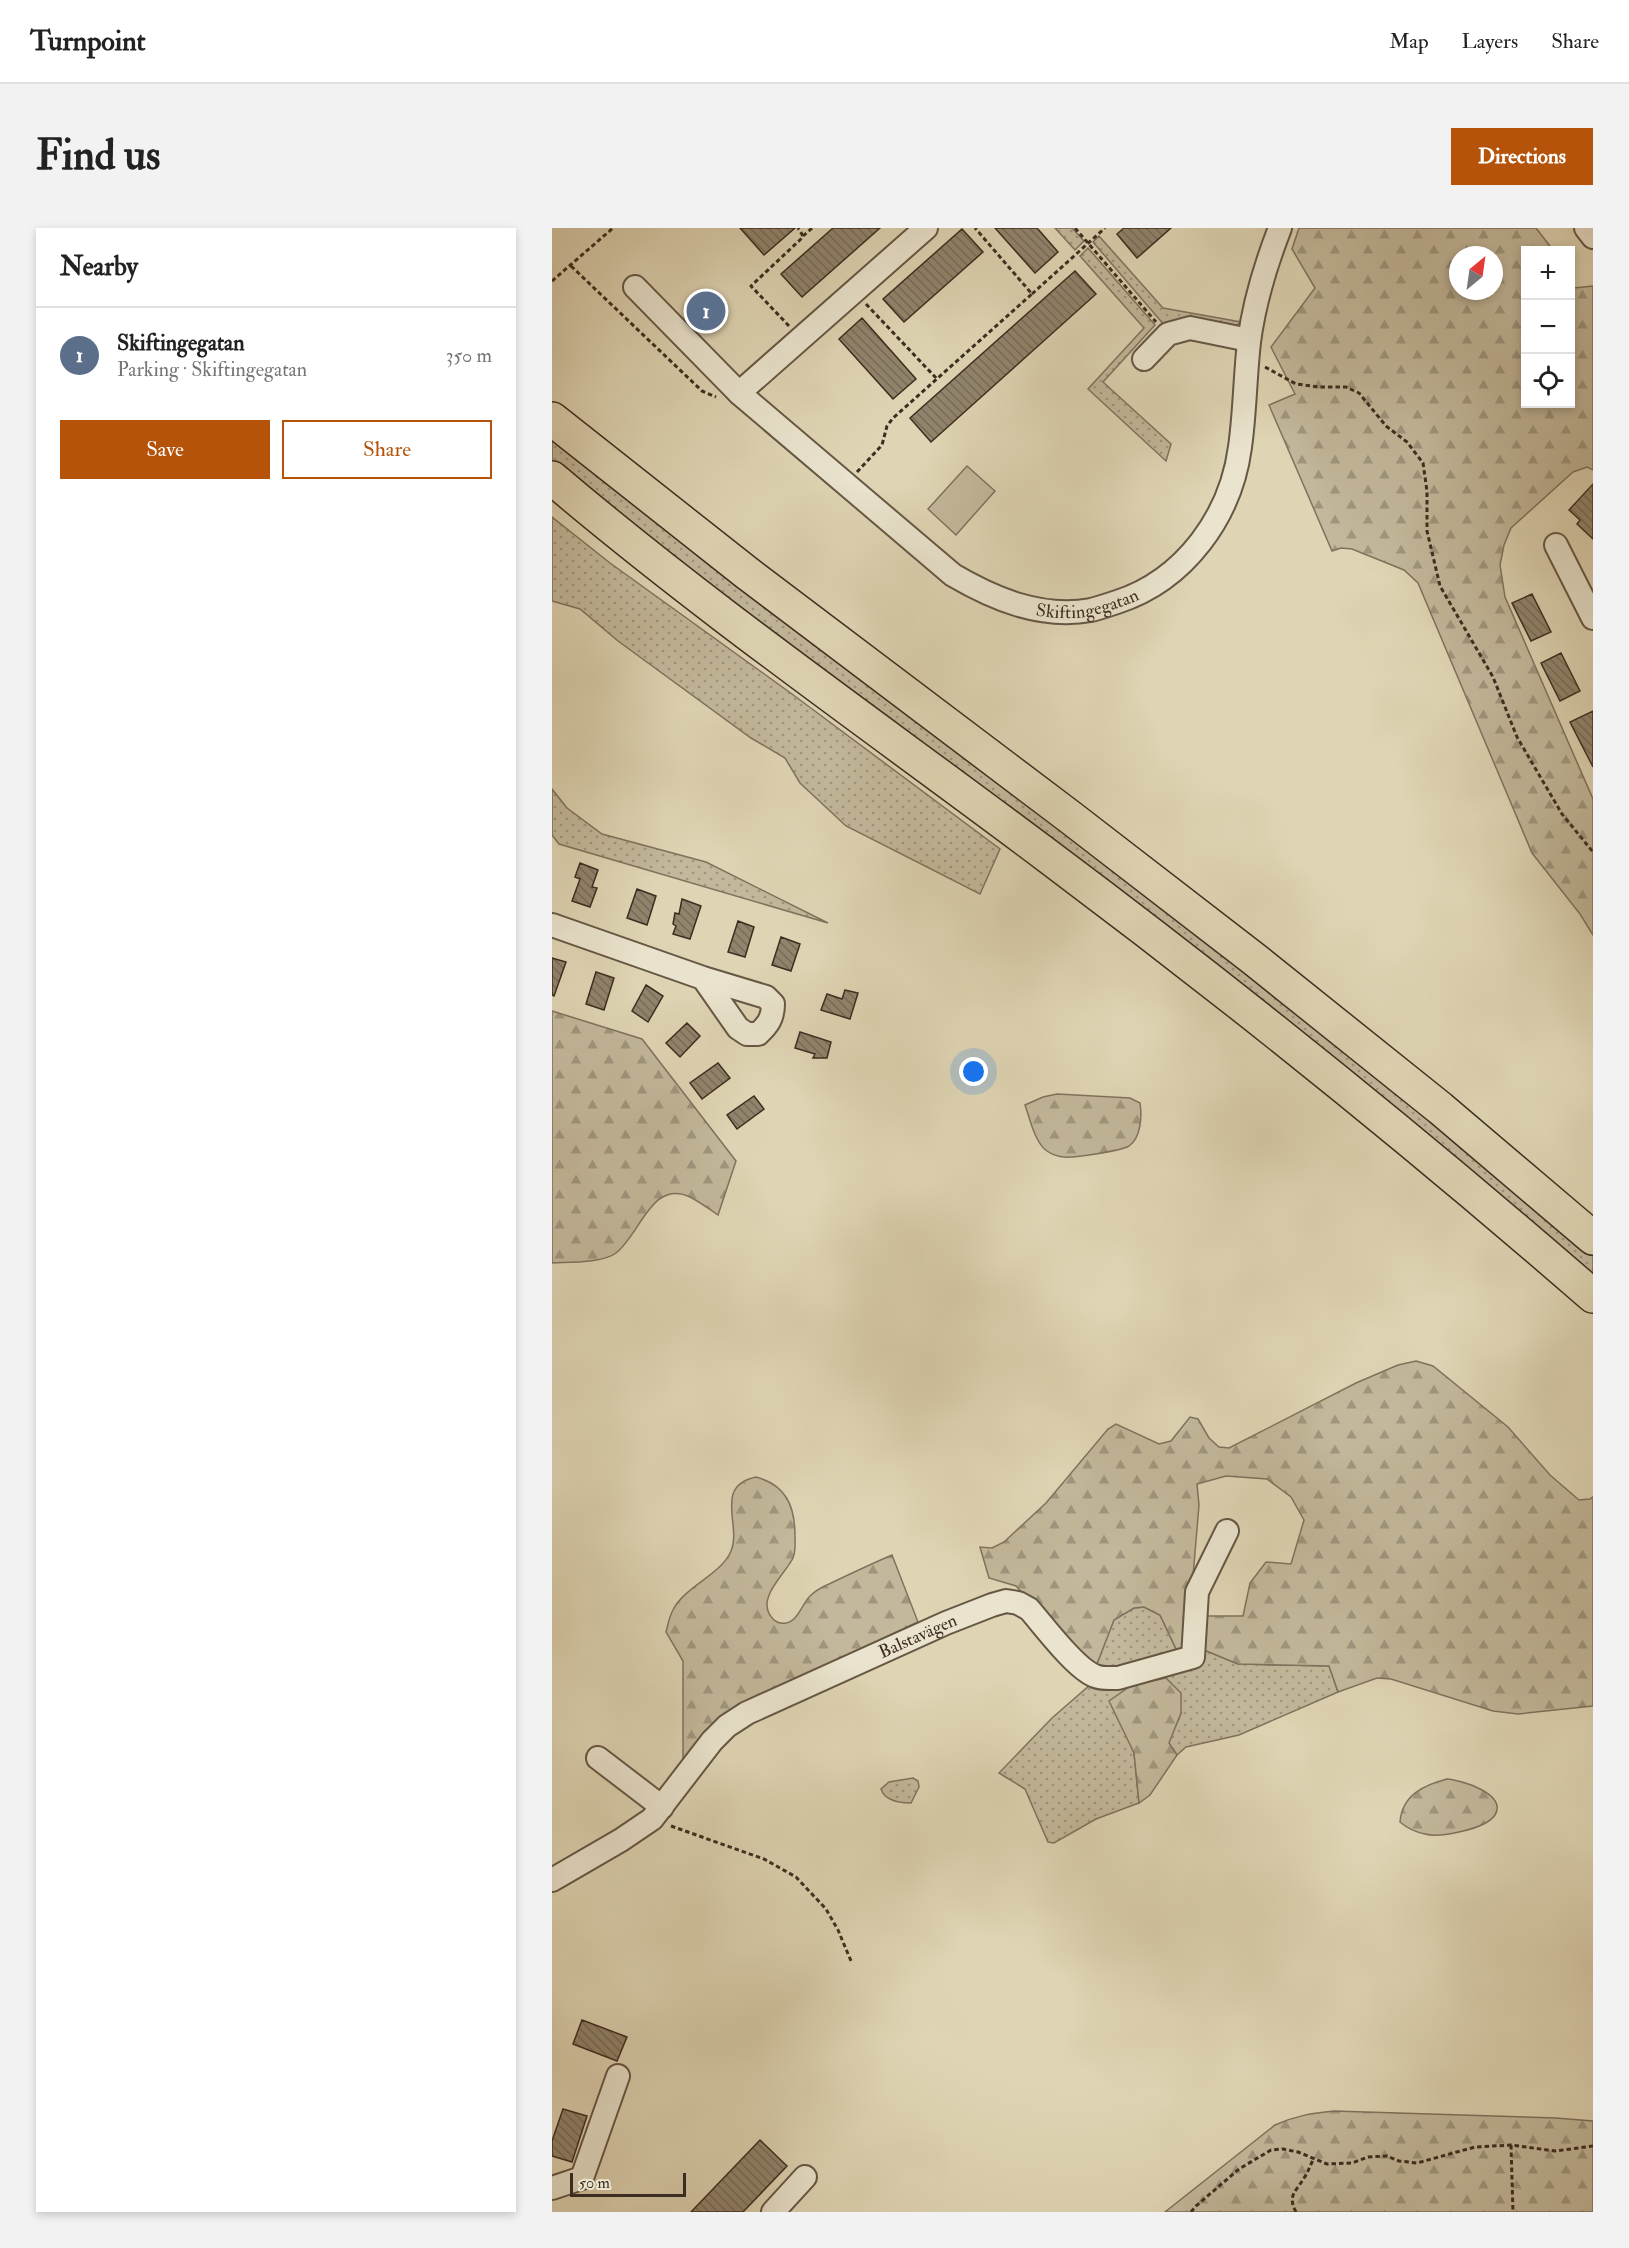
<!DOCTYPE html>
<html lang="en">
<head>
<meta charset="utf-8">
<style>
	body { margin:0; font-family:"IM FELL Double Pica",serif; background:#f2f2f2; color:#222 }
	.controls { position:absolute; right:18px; top:18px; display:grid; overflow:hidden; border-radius:0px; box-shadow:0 3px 9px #0003 }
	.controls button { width:54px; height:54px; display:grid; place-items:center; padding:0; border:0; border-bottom:2px solid #e0e0e0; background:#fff; color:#222; font:30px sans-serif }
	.compass { position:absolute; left:897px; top:18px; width:54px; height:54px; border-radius:50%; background:#fff; box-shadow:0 3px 9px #0003; rotate:29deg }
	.scale { position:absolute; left:18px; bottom:15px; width:116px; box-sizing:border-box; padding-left:6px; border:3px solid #3d2d20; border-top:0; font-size:16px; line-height:21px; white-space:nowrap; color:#3d2d20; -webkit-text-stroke:4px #eae4ce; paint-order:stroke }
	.you { position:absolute; left:422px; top:844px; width:21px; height:21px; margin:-15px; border:4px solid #fff; border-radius:50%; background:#1a73e8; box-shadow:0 0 0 9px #1a73e833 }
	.badge { display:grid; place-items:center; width:39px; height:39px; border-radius:50%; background:#b45309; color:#fff; font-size:20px; font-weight:700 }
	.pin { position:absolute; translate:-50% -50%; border:3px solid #fff; box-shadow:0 2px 6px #0006 }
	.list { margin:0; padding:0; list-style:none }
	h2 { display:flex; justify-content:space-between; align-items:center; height:78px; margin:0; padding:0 24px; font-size:26px }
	h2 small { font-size:20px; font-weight:400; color:#767676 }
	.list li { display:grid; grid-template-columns:39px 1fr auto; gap:18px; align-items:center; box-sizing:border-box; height:96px; padding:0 24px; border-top:2px solid #e0e0e0 }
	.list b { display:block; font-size:22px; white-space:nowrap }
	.list p { margin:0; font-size:20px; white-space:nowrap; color:#767676 }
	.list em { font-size:20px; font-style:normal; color:#767676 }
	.actions { display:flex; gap:12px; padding:18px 24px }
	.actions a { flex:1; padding:14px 0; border:2px solid #b45309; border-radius:0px; text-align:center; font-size:21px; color:#b45309 }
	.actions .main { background:#b45309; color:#fff }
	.icon { flex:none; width:33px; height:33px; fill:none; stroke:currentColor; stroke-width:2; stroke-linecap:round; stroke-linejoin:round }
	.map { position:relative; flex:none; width:1041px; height:1984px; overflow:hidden; border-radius:0px }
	header { display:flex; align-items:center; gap:36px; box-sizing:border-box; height:84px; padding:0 30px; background:#fff; border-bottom:2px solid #e0e0e0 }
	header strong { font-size:28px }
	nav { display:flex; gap:33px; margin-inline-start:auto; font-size:21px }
	.intro { display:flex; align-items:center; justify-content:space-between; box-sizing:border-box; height:144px; padding:0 36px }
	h1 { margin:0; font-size:42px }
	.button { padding:15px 27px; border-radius:0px; background:#b45309; color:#fff; font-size:21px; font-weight:700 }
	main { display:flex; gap:36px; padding:0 36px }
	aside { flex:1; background:#fff; border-radius:0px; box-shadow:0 3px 9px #0003 }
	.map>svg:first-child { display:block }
</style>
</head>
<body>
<header>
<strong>Turnpoint</strong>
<nav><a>Map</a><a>Layers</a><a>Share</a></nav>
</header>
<div class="intro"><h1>Find us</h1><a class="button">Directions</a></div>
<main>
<aside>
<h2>Nearby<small></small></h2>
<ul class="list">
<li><span class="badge" style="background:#5c6f8a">1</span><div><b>Skiftingegatan</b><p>Parking · Skiftingegatan</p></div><em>350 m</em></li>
</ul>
<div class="actions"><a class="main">Save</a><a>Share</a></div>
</aside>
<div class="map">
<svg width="1041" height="1984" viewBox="0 0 1041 1984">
	<defs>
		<pattern id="grass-dots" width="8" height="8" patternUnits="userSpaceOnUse" patternTransform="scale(1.5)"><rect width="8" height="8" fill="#c3b89b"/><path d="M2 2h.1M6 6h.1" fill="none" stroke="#a0967e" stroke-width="1.8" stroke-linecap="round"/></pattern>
		<pattern id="forest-firs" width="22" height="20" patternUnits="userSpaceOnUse" patternTransform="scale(1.5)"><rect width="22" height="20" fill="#c3b89b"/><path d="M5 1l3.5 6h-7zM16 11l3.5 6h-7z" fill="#a0967e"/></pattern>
		<pattern id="building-back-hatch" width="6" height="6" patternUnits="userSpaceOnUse" patternTransform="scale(1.5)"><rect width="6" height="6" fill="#91846d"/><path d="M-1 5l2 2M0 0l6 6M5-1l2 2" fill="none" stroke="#786c59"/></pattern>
	</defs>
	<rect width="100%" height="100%" fill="#dfd5b4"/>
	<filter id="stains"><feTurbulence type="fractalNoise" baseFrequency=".00333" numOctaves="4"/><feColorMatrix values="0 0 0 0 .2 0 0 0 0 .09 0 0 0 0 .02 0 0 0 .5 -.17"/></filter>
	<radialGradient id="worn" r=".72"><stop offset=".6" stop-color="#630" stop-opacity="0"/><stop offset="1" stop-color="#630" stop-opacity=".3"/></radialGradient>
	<!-- grass -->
	<path fill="url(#grass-dots)" stroke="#80725e" stroke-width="1.5" d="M503,0H520L532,13L523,22Z
		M547,8L611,80L689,94L683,98H613L541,14Z
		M536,20L603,97L551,154L619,216L614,233L536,161L592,100L528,28Z
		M0,209L629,690L883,891L1041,1028V1055L153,358L0,234Z
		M0,289L58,335L240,466L448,621L428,666L294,598L248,555L233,530L199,510L66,413L28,381L0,373Z
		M0,561L15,580L50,606L154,634L276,695L7,616L0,607Z
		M592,1379L608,1387L625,1423L611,1425L575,1439L543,1441L562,1391L582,1380Z
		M652,1422L686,1436L777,1438L786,1464L687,1507L634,1519L625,1527L616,1515L629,1485L572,1501L582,1525L587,1575L544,1591L502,1615L496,1614L473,1561L447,1545L500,1490L538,1457Z
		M361,1550L366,1553L367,1559L359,1575C348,1575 333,1573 329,1561L337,1554Z"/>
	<!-- forest -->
	<path fill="url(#forest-firs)" stroke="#80725e" stroke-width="1.5" fill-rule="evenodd" d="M747,0H984L1001,22H974V176H1018L1019,51L1022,60L1041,58V242L1035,239L1021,244L959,300L952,317L948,337L953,369L1041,571V707L1028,686L980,625L866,355L852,342L800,321L789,320L780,323L717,177L743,166L719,119L763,60L740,21ZM906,27H942V63H906Z
		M0,783L90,811L184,933L166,987C157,981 148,974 138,969C100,951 89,1005 64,1025C51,1035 17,1034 0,1035Z
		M505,866L578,870L588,875C590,888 589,910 577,918C569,923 522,930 512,929C507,929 499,926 495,923C483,915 478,891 473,877L491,869Z
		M864,1133L881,1138L956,1199L998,1247L1027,1272L1038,1271L1041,1269V1478L966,1486L941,1483L839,1451L825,1450L786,1464L777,1438L686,1436L652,1422V1388H691L698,1355L714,1334L739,1336L752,1292L739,1269L715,1251L674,1248L645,1256L647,1277L635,1420L625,1423L608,1387L592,1379L582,1380L562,1392L543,1441L533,1435L464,1358L437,1350L428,1319L440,1320L452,1314L494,1275L556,1201L564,1196L607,1216L619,1213L638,1189L646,1191L657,1210L667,1219L677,1220L804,1155L846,1137Z
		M204,1249C234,1257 243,1278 243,1308C243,1315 244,1323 241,1330C233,1347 202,1371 221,1391C224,1394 229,1396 234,1395C246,1393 250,1376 258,1368C263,1363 270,1359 277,1356C298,1346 319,1336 340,1327L366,1394L197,1473L131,1535V1433L114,1404C116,1397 117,1389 121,1382C132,1359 170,1346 179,1323C190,1298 161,1258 204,1249Z
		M614,1450L629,1465V1485L617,1515L625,1527L598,1567L587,1575L582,1525L557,1473L580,1457Z
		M895,1551C909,1552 956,1566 943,1587C934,1601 888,1610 873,1606C863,1604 855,1600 848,1594C850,1567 872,1557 895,1551Z
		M782,1883L1004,1890L1041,1893V1984H613L723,1897C743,1888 760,1885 782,1883Z"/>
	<!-- garden -->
	<path fill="#c3b89b" stroke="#80725e" stroke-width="1.5" d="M415,238L443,263L404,307L376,281Z"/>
	<!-- building -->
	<path fill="url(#building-back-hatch)" stroke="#3d2d20" stroke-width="1.5" d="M188,0H243L212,27Z
		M281,0H328L250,69L229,46Z
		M443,0H485L506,24L483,45Z
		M572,0H619L585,30L565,6Z
		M410,1L431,24L352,94L331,71Z
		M523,43L544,66L379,214L358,190Z
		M310,90L364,151L341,171L287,111Z
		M1041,256V311L1025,296L1028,292L1017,282Z
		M980,366L999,404L979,413L960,375Z
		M1009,425L1028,463L1008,473L989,435Z
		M1041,483V539L1018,494Z
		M28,635L46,642L40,659L45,660L38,679L20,673L28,651L23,649Z
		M85,661L104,668L95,697L75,690Z
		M130,671L149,678L138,711L121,706L124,698L121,696L123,685L127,686Z
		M186,693L202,699L193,729L176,724Z
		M229,709L248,716L239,743L220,737Z
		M0,730L14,734L2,768L0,767Z
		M44,744L62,750L52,782L34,776Z
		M94,757L111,768L96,794L80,783Z
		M293,762L306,765L298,791L269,782L275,766L290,771Z
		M135,795L148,808L128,829L114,815Z
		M248,804L279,814L275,830H261L263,826L243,820Z
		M166,835L178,850L150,871L138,855Z
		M202,868L212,881L185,901L175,887Z
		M30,1792L75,1809L65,1833L21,1816Z
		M11,1881L35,1888L20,1934L0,1928V1913Z
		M208,1912L235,1938L191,1984H139Z"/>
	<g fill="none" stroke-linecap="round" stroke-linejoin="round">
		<defs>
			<g id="minor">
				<path d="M1034,0L1041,9"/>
				<path id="s1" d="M83,59L187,165L401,347C442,371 489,391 539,382C547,380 556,377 565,374C633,352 679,288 688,219C693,184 693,149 697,114C702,75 714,36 728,0"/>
				<path d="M592,131L616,106L638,100L697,112"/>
				<path d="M187,165L374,0"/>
				<path d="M1004,317L1041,390"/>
				<path d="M0,697L151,750L214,769L221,776C221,790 216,797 206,806H195L186,800L151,750"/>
				<path d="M46,1530L110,1579"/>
				<path id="s2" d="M0,1652L69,1612L100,1591L160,1513L175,1498L195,1485L394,1395L440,1377L454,1373L466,1375L477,1381C492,1398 523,1440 543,1448C550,1451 558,1450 566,1450L641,1429L645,1364L675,1303"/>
				<path d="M0,1960L30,1950L66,1848"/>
				<path d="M221,1984L253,1949"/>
			</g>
			<path id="highway" d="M0,191L195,345L518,589L702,731L888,880L1041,1010
				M0,250C159,385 331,504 497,629C684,769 865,915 1041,1068"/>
		</defs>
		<!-- minor casing -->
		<use href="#minor" stroke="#665745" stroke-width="26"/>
		<!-- highway casing -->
		<use href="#highway" stroke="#3d2d20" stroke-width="36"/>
		<!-- path -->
		<path stroke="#3d2d20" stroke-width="3" stroke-dasharray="4.5 3" stroke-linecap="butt" d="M523,0L604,94
			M251,8L260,0
			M19,38L150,163L164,169
			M0,53L61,0
			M480,66L553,0
			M314,76L385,151
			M237,98L199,58L250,10L251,8L246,0
			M713,139L744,156L767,159H794L807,165L834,198L855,214L871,235L875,263V303L888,358L941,449L965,509L1010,586L1041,624
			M305,244L330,217L335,198L341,190L480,66L423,0
			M119,1598L212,1631L244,1649L274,1681L286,1702L299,1733
			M959,1917L961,1984
			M639,1984L644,1978L687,1941L719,1922L731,1921L746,1924L775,1936L800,1935L816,1929L835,1928L847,1933L865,1935L923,1919L959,1917L1003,1923L1041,1918
			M744,1984C735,1967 744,1964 752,1950C756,1944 758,1938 761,1932"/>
		<!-- minor -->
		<use href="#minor" stroke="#eae4ce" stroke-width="22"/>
		<!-- highway -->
		<use href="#highway" stroke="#dfd5b4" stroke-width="33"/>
	</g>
	<g text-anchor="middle" stroke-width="4.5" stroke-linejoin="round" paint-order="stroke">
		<!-- street labels -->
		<g font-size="18" fill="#3d2d20" stroke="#eae4ce">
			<text dy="6" stroke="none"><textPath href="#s1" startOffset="572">Skiftingegatan</textPath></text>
			<text dy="6" stroke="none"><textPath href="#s2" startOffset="448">Balstavägen</textPath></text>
		</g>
	</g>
	<rect width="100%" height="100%" filter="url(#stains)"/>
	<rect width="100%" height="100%" fill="url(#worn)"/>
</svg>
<div class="controls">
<button>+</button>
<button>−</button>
<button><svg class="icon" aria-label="locate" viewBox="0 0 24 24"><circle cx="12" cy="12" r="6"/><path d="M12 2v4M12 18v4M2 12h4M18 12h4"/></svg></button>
</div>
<svg class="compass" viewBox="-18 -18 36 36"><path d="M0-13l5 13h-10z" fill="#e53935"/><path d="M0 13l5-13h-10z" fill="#767676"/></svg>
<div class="scale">50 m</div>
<div class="you"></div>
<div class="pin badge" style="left:154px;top:83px;background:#5c6f8a">1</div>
</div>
</main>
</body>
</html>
